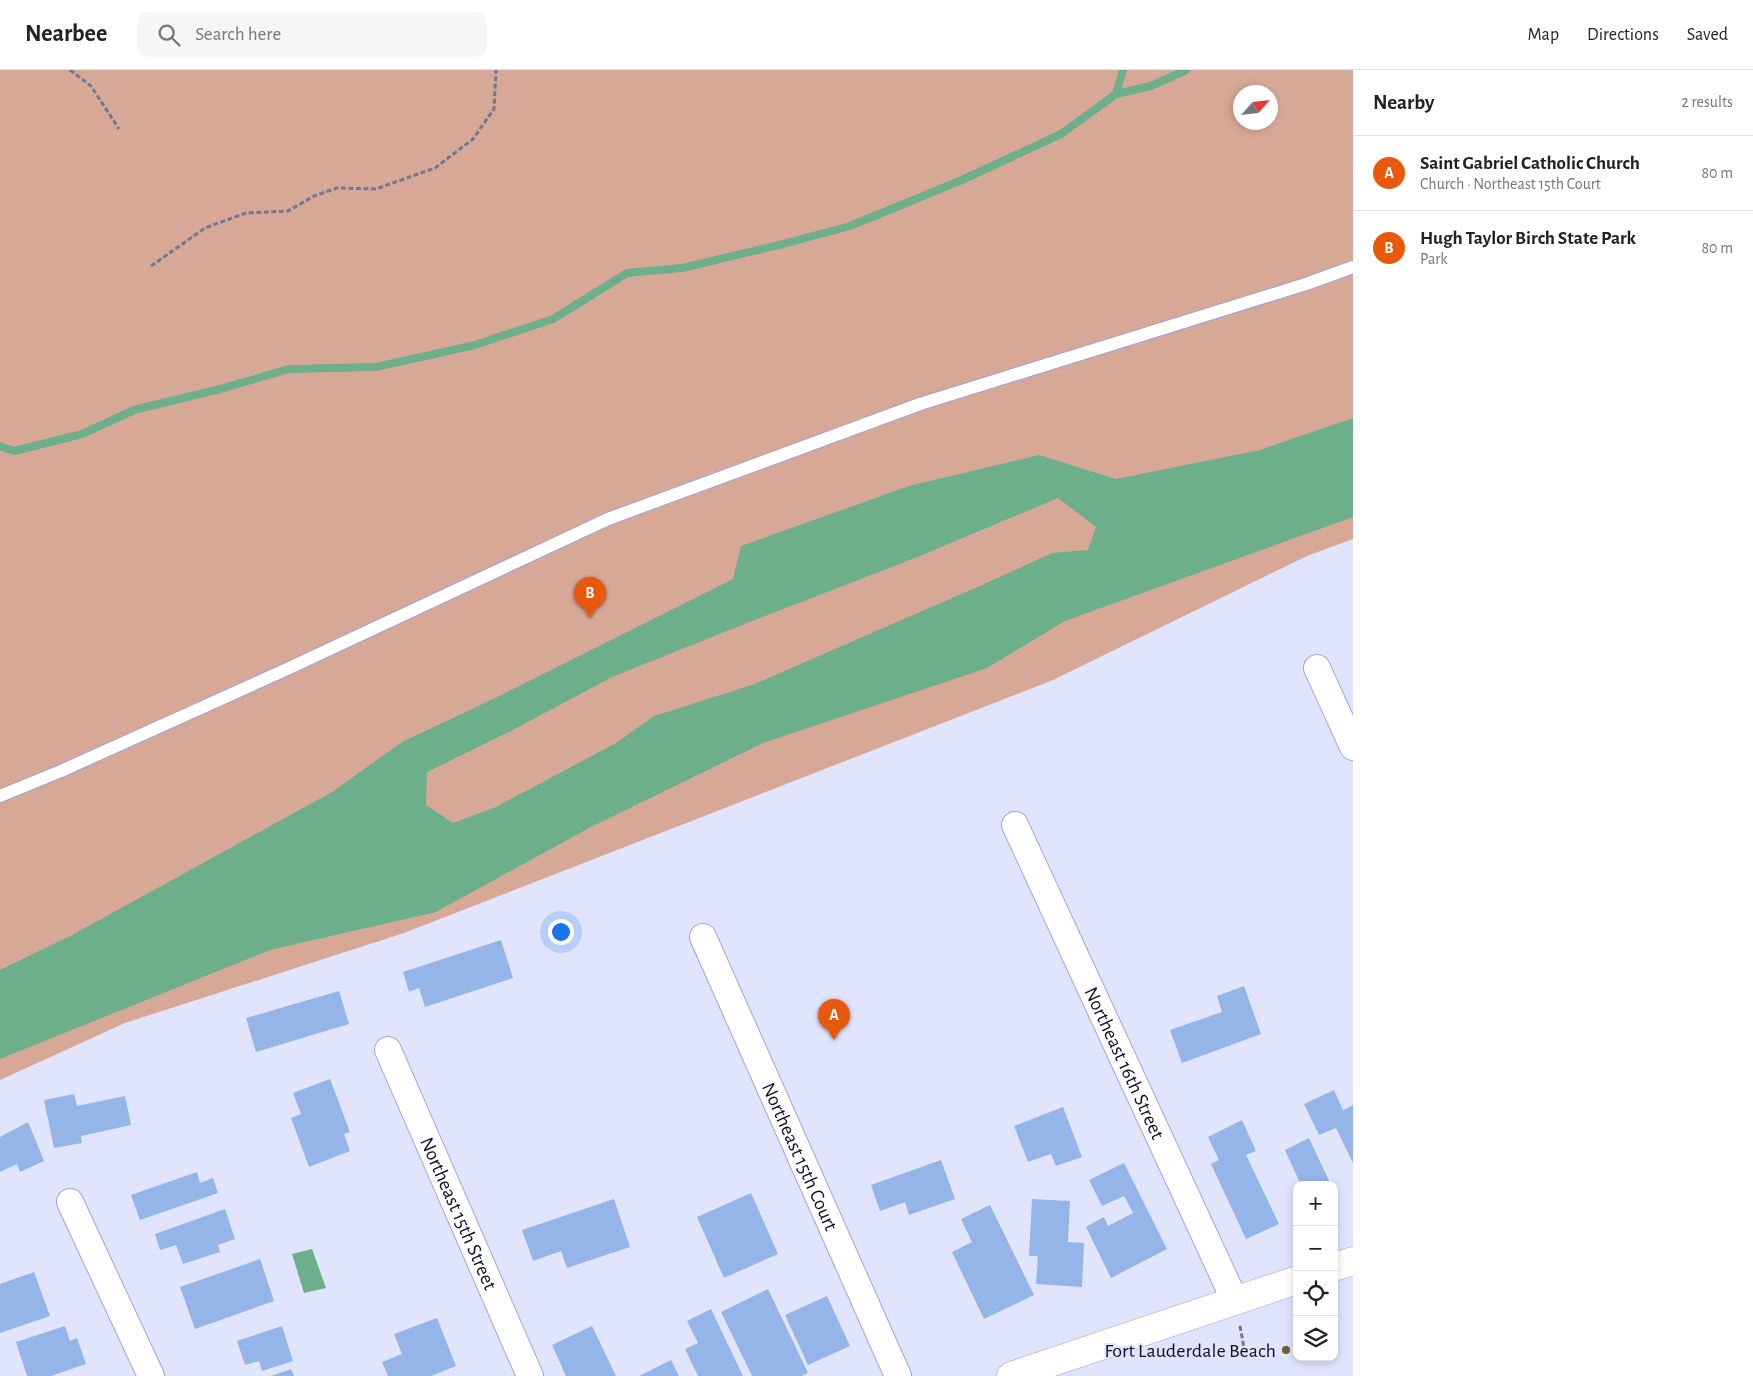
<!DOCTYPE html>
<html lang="en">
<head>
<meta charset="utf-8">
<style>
	body { margin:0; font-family:"Alegreya Sans",sans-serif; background:#f6f6f6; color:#222 }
	.controls { position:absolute; right:15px; bottom:15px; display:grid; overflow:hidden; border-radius:10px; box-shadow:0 2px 8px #0003 }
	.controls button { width:45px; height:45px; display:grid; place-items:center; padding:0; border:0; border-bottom:1px solid #e0e0e0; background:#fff; color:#222; font:25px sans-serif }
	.compass { position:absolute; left:1233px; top:15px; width:45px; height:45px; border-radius:50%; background:#fff; box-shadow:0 2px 8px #0003; rotate:63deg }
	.you { position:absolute; left:560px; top:861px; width:18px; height:18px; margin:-12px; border:4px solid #fff; border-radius:50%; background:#1a73e8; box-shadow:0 0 0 8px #1a73e833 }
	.badge { display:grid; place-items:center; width:32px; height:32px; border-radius:50%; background:#ea580c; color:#fff; font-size:16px; font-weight:700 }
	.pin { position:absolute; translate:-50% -41px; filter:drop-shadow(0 1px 2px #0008) }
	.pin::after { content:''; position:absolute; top:26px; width:18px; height:15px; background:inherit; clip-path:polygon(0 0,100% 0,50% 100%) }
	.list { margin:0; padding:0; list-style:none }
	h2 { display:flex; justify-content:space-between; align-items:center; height:65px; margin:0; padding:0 20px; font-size:21px }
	h2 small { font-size:16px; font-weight:400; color:#767676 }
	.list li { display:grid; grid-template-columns:32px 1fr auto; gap:15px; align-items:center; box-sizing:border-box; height:75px; padding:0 20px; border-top:1px solid #e0e0e0 }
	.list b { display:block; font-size:19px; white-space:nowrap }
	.list p { margin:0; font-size:16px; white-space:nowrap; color:#767676 }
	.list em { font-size:16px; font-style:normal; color:#767676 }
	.icon { flex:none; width:28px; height:28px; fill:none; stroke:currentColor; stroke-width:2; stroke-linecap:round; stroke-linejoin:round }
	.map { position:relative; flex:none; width:1353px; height:1306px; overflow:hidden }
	header { display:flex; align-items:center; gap:30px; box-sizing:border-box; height:70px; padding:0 25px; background:#fff; border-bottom:1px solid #e0e0e0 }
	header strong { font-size:24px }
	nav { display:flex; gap:28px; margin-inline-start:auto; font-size:18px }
	.search { width:350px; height:45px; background:#f6f6f6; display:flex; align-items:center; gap:12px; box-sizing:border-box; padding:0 18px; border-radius:10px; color:#767676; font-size:19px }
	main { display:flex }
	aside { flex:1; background:#fff }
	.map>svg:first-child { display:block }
</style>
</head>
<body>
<header>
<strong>Nearbee</strong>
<div class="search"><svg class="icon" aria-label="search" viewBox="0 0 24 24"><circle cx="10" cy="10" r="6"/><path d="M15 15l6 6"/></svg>Search here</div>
<nav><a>Map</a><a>Directions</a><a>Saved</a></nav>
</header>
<main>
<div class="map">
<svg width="1353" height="1306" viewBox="0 0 1353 1306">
	<rect width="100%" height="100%" fill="#e0e4fc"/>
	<!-- green -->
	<path fill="#d8a897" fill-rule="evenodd" d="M0,0H1353V469L1307,486L1053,610L404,863L125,953L0,1010ZM1240,22H1270V52H1240Z"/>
	<!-- water -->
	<path fill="#6eaf8b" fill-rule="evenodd" d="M1353,348V447L1065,551L987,598L763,673L589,758L436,842L270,880L0,989V900L74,864L332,722L402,672L493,629L733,509L741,476L909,416L1039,385L1116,409L1260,380ZM1058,428L1096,457L1088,480L1052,483L982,515L752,615L654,646L616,673L496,737L453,753L426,735L427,702L513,660L612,607L747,553L920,486Z
		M312,1179L326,1218L304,1223L292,1184Z"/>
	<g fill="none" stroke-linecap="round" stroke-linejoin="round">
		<!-- stream -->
		<path stroke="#6eaf8b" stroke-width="8" d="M1116,24L1123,0
			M0,376L14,381L82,364L134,340L220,319L289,299L376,297L475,275L553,249L627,203L682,198L783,174L850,156L962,110L1061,64L1116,24L1151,16L1186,0"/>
	</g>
	<!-- building -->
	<path fill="#95b5e8" d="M501,870L513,908L425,937L419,918L409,922L403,902Z
		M1244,916L1261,964L1182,993L1170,960L1222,942L1217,926Z
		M339,921L349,954L256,982L246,948Z
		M330,1009L350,1062L344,1064L350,1081L309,1097L291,1048L301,1044L293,1023Z
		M1334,1020L1343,1040L1353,1035V1093L1336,1058L1319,1065L1304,1034Z
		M74,1024L77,1036L125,1026L131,1055L81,1066L82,1073L54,1078L44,1030Z
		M1063,1037L1082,1087L1056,1096L1051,1084L1028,1092L1014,1056Z
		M1242,1050L1256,1081L1246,1085L1279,1154L1246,1169L1211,1094L1219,1090L1208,1067Z
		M28,1052L44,1091L20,1102L17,1094L0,1102V1067Z
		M1309,1068L1331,1115H1301L1285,1080Z
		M941,1090L955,1129L909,1145L905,1132L880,1141L871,1115Z
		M1124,1093L1167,1179L1111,1208L1086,1157L1104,1147L1108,1156L1133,1143L1124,1126L1102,1136L1089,1110Z
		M197,1102L200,1113L213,1108L218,1123L140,1150L131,1125Z
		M751,1123L778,1184L724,1208L697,1147Z
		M614,1129L630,1177L567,1198L561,1181L533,1191L522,1160Z
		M1032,1129L1070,1131L1068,1172L1084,1173L1082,1217L1036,1214L1038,1186H1029Z
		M990,1135L1034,1225L984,1249L952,1182L972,1172L961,1149Z
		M225,1139L235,1169L218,1175L220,1182L183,1194L176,1175L160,1180L155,1164Z
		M260,1189L274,1231L195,1259L180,1217Z
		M34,1202L50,1246L0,1263V1214Z
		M768,1219L808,1303L802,1306H752L721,1242Z
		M827,1226L850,1276L808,1295L785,1245Z
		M711,1239L743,1306H698L685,1279L698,1273L687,1251Z
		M437,1248L456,1296L431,1306H388L382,1292L402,1284L394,1264Z
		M65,1256L70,1271L77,1268L86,1294L51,1306H27L16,1272Z
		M282,1256L293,1291L262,1301L259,1291L245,1295L237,1271Z
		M592,1256L616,1306H566L552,1275Z
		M671,1290L679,1306H639Z
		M291,1299L294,1306H271Z"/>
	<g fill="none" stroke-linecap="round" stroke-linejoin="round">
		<defs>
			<path id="lane" d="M0,726L61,701L285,600L608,449L920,334L1306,214L1353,197"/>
			<g id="street">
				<path d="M1317,598L1353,677"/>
				<path id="s1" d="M1015,755L1235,1231"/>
				<path id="s2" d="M703,867L898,1306"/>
				<path id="s3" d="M388,980L530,1306"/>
				<path d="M70,1132L151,1306"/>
			</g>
			<path id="primary" d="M1334,1197L1353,1191
				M1011,1306L1297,1210"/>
		</defs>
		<!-- lane casing -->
		<use href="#lane" stroke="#9da3db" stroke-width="14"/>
		<!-- street casing -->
		<use href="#street" stroke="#9da3db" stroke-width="28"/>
		<!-- primary casing -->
		<use href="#primary" stroke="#9da3db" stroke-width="29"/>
		<!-- path -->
		<path stroke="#75778d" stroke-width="3" stroke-dasharray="5 2.5" stroke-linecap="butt" d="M70,0L91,16L119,59
			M151,196L205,158L246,143L288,141L314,126L337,118L376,119L435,98L473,69L494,39L496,0
			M1240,1256L1246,1289"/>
		<!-- lane -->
		<use href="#lane" stroke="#fff" stroke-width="12"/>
		<!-- street -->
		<use href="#street" stroke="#fff" stroke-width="26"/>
		<!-- primary -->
		<use href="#primary" stroke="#fff" stroke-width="28"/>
	</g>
	<!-- markers -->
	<circle fill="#6a602d" stroke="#e0e4fc" stroke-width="2" cx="1286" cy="1280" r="5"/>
	<g text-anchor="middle" stroke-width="4" stroke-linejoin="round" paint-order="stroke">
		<!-- street labels -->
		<g font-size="20" fill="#0e0f23" stroke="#e0e4fc">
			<text dy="7" stroke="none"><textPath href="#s1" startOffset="262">Northeast 16th Street</textPath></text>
			<text dy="7" stroke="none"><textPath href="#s2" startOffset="240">Northeast 15th Court</textPath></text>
			<text dy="7" stroke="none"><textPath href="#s3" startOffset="178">Northeast 15th Street</textPath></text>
		</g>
		<!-- poi labels -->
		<g font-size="20" fill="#0e0f23" stroke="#e0e4fc" text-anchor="end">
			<text x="1276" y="1287">Fort Lauderdale Beach</text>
		</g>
	</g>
</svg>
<div class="controls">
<button>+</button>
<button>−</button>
<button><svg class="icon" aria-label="locate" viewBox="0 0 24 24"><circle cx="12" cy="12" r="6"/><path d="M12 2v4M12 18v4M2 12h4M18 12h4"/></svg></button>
<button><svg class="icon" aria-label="layers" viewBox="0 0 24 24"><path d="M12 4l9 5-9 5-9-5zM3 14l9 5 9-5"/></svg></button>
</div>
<svg class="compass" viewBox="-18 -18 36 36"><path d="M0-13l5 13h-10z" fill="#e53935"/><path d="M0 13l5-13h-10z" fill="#767676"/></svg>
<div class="you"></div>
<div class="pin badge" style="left:834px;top:970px">A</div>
<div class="pin badge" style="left:590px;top:548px">B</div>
</div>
<aside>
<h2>Nearby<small>2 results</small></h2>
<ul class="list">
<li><span class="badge">A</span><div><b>Saint Gabriel Catholic Church</b><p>Church · Northeast 15th Court</p></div><em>80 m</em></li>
<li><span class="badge">B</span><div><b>Hugh Taylor Birch State Park</b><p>Park</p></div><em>80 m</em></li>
</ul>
</aside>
</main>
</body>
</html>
